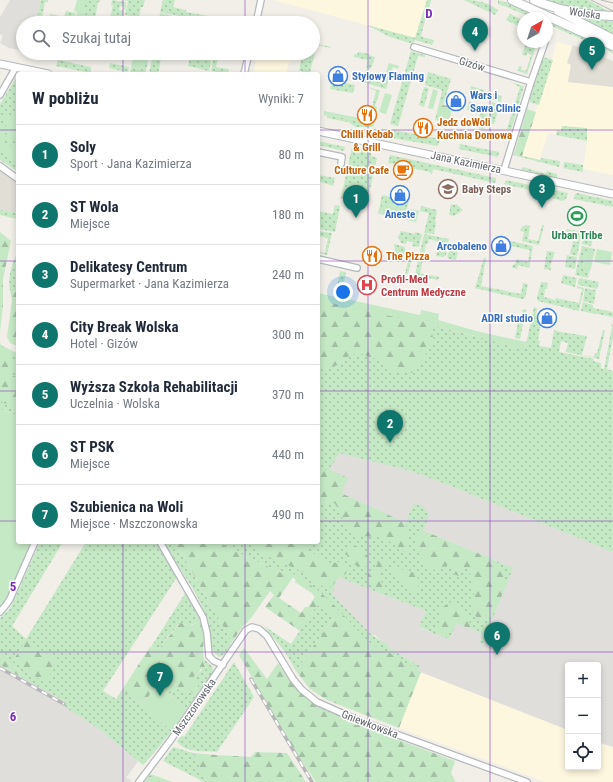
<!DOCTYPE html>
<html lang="pl">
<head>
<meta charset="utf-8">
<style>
	body { margin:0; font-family:"Roboto Condensed",sans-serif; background:#f6f6f7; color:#1f2937 }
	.controls { position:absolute; right:12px; bottom:12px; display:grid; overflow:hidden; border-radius:4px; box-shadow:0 2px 6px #0003 }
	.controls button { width:36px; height:36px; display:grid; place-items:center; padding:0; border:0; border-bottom:1px solid #e0e1e3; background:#fff; color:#1f2937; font:20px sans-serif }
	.compass { position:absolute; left:517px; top:12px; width:36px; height:36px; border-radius:50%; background:#fff; box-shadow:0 2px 6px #0003; rotate:39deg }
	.you { position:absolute; left:343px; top:292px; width:14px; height:14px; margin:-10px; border:3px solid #fff; border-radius:50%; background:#1a73e8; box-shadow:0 0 0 6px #1a73e833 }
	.badge { display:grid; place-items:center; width:26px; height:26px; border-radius:50%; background:#0f766e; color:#fff; font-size:13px; font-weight:700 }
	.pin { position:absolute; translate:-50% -33px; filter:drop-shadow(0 1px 2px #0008) }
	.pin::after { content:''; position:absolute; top:21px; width:14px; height:12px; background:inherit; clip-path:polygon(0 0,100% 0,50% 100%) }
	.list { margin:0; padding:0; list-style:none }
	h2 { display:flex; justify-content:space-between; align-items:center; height:52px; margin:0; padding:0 16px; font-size:17px }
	h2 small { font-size:13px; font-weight:400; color:#747a83 }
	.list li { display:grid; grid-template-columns:26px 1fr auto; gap:12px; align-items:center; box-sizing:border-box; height:60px; padding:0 16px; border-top:1px solid #e0e1e3 }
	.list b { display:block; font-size:15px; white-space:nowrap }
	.list p { margin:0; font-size:13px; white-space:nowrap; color:#747a83 }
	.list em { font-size:13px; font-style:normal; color:#747a83 }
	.icon { flex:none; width:22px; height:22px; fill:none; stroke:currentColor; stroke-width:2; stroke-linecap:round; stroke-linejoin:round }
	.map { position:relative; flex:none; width:613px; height:782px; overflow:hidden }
	.search { position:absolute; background:#fff; box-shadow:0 2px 6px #0003; left:16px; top:16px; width:304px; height:44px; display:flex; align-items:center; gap:10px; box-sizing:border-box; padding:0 14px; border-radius:22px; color:#747a83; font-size:15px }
	.panel { position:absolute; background:#fff; box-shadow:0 2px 6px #0003; left:16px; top:72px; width:304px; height:472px; border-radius:4px }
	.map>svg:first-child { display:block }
</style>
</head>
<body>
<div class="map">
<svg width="613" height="782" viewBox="0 0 613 782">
	<defs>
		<pattern id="grass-dots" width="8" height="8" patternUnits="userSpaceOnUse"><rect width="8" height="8" fill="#c5e8c5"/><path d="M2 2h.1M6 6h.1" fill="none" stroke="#a3c0a4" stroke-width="1.8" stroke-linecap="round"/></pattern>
		<pattern id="forest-firs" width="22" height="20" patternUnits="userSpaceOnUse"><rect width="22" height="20" fill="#c5e8c5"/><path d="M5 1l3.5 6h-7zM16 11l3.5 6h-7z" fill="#a3c0a4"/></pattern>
	</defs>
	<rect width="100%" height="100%" fill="#f1efe8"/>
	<!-- commercial -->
	<path fill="#fef7e0" d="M273,0H427L415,38Z
		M557,42L572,46L567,63L571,64L568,82L613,87V175L583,169L587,141L548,133L540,160L522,156Z
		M258,53H292L291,61H289L286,74H253Z
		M421,672L568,730V767H598V742L613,747V782H546L399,728Z"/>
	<!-- industrial -->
	<path fill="#e0deda" d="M10,0H41L36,23H23V51L9,48L0,43L3,36L0,34V17Z
		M318,371L404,469L438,481L613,552V747L598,742V665H568V730L418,671L420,666L389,648L375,635H372L332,594L338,577L426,611L420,628L449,639L456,623L483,634L513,568L406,523L341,493L329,470Z
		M0,665L64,701L63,705L99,729L138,761L126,778L131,780L130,782H0Z"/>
	<!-- education -->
	<path fill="#e1ded6" d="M573,45L613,61V87L568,82L571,65L567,63Z
		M0,171L16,181L18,213L0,210Z"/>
	<!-- grass -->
	<path fill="url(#grass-dots)" fill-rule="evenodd" d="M41,0H48V2H45L41,23H36Z
		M88,0H100V2H98L95,19L93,18L92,23H75L76,18H84L86,9L83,8L84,3L88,4Z
		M112,0L126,2L125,10L123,9L124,7L120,6L119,10L124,11L123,16L126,17L125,20L130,21L131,16L125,15L128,1L123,0H145L143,7H141L138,23L109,22L113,5H111Z
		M163,0H175L173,7L186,10V12L220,18L219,23H213L160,12Z
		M427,0H431L421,35L422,37L434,40L432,45L415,40L413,44L390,37L367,25L415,38Z
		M464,0C477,0 487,2 498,10L495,15Z
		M498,0L508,3L541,18C527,18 512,8 498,4Z
		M545,0H588L610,12L579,9Z
		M66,11L76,13L73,23L54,20L49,18L50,14L64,17Z
		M510,14L523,20V28L506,20Z
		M573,15L613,20V35Z
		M547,21L613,50V53L547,24Z
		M526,42H537L527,74L518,71L519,66L522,67L521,70L526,71L531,55L527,53L526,56L522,55Z
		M313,43L331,47L330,48L317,45L310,72L314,74H301L302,71H299L301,60H304L305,55L301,54L302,53H313Z
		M411,51L425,55V57L418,56L398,126L390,124Z
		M358,52L369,54V55L375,57L371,69L366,68L368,60L354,57V54L357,55Z
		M134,53H150L145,74L130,73L131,67L141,70L144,55Z
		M153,53H162L158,74H149Z
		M191,53H213L209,71L188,66Z
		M214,53H219L216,67L229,69L228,74L211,71Z
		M543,57L553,60L539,105L530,102V99Z
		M58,60L91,67V73L56,66Z
		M110,63L129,67L128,72L109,68Z
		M366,70L370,71L369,80L385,84L387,82L389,74H391L386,89L363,82Z
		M428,72L451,79L443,105L439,104L442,90L425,85Z
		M18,77V172L0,160V104L16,78Z
		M332,80L355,85L353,93L330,89Z
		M514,83L524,86L511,130L507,129L520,87L514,84Z
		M365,86L380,91L375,106L377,107L376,119L372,118L375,108L372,107L376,91Z
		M471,86L502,96L501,102L469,93Z
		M424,87L429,88L424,107L419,105Z
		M469,102L486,107L488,111L486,121L482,120L481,124L485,126L484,129L477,128L480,113L467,110Z
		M492,102L500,105L494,124L488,122Z
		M324,114L374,124L373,127H356L348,122L327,118V116L324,115Z
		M562,126L587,128V141L556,135L557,130L561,131Z
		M394,130L440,139L438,146L392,138Z
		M318,141L345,147L344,151L318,145Z
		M460,144L499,152L498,157L459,149Z
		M352,147L371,151V156L377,158L367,203L341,198Z
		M514,154L540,160L541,158L560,161L559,167L513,155Z
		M390,155L496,178V181L495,183L433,169L432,174L430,173V172L388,163Z
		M564,162L583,165V172L563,168Z
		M523,167L546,174L547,171L557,174V178L545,176L521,169Z
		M318,175L335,178L333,186L318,181Z
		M506,180L568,193L566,199L562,201L552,198L553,195L504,184Z
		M577,193L613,201V207L574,199L575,194Z
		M382,195L409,201L407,208L383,203L380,214H378Z
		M451,204L455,205L456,204L463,210L454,216L449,215Z
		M335,205L340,206L335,232L319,229L320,224H318V211L333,214Z
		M421,206L437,210L435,222H436L434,234L424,233L429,213L420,211Z
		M0,210L18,213V217L17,219L0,215Z
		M526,225L530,226L528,239L538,241L542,225H544L539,245L522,241L524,232L520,231L522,227Z
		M567,229L582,232L580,241L565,238Z
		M401,231L415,234V232L422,234L419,247L412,246L413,242L407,241L406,244L401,243L398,237Z
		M318,232V231L332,233L327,255L318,253V251L325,253L328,238L318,236Z
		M584,232L594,234L591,246L582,244Z
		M424,234L449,239L448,243H444L443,247L447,248L446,255L443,257L436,256L439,242L429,239L428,244H426L420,273L439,277L438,280L415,275Z
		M501,240L504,241V243H505L506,240L533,246L529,268L518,265L517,269L511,267L515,264L516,259L528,262L530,250L500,244Z
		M573,241L580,242L577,256L570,254Z
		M394,244L405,247V251L413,252L408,274H405L408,261L405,260V259L396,257Z
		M454,245L459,246L456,260L449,259L447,256L450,249L453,250Z
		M582,246L595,249L594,254L586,253L583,266L590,268L588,278L575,275Z
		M18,250V293L10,290C7,276 13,263 18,250Z
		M547,251L555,252L550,267H551V270L544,269Z
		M567,255L577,257L575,269L565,267Z
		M484,258H486L481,286L521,294L523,283L528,284L525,298L522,299L475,288Z
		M340,271L346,272L343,288L337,287Z
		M563,275L577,278L575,287L561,283Z
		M579,278L599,282L597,289L578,285Z
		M541,282L548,283L547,289H545L544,297L555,300L556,298L579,303L582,289L577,288V286L584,288L579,311L538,301L537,298Z
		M585,288L596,290L594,304L583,301Z
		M318,300L348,306L416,318L440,327L525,349L534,307L537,308L536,315L542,316L538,340L540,341L539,346L551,348L554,330L561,332L587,336L582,355L594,357L595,353H597L603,330H605L599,359L566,352L568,343L561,341L559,352L594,359L593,361L601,363V368L604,369L612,327L611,326V324L613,325V337L607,369L613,371V552L438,481L404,469L339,453L329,470L348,478L341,493L406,523L413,504L422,505L429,515L423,531L513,568L482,645L480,643L483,634L457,623L449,639L419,627L426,611L338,577L332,594L372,635L388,645L389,648L420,666L418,671L421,672L418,679L334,617L296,671L285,652L264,626L291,644L317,605L312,601L315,597L312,593L295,582L296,580L293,577L288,584L282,573L230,549L220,542H318Z
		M583,302L593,305V308L613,312V317L581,311Z
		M523,309L526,310L520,339L515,338L519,317H521Z
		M0,349C6,352 12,350 18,353V416L0,409Z
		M40,542H63L12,626L26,639L86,542H156L177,577L103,691L116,699L122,690L141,704L172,731L160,746L143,765L99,729L62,705L64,701L19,676L21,672L0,656V618L10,609ZM26,640L38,649L13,660Z
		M163,542H175L232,642L224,655L219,657L214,653C209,641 211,628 207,617C196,590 178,566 163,542Z
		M186,592L200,620C188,629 190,623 178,624C175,631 171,632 167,637C164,642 163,647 157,649L151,647Z
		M204,659L213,667V672L187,709L169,694C176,687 181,689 189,693C194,692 196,690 198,685L194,676L206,667L203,662Z
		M234,662L254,697L217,752C205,751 184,753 177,741L182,735L184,737Z
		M173,747L193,753L207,782H204L163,761Z"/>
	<!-- forest -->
	<path fill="url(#forest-firs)" fill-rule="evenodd" d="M439,104L452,107L449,123L435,120Z
		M527,109L536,112L522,156L514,154Z
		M0,232L11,241L3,279V305L0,332Z
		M10,290L18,293V346L10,343L7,337L12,300Z
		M318,300L413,321L416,318L432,324L431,331L434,340L429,350L412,373H396L376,359L358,353L347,357L340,364L323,370L318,367Z
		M0,343L2,346L13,351V361L17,366L16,370L10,374L18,378V409L0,401Z
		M318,469L329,470L348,478L341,493L406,523L409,552L407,556C398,551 397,543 385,539C373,535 355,538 347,530C343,526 343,518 341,513C339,509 336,506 334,502C327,502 324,506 318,505Z
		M422,530L492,559L498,565L502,570L507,584L492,617L487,620L480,621L476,617L469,599L473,597L474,594C471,585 472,575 467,567H464L461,574L458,576L453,573L452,568L449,565L433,570L430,569C422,560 413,548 415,536Z
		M175,542H220L230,549L282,573L286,571L291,572L319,591L333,604L368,641L380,649L393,655L421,672L399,728L327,700L310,689L296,671L334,617L317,605L300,631L265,607L274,595L270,591L251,618L243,626L232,642ZM293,577L296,580L295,582L312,593L315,597L308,607H305L301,613L279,598Z
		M257,542H308L307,551L315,554L325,564L339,562L346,567L347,570L346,574L338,577L334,584L326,589C318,583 310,576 300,571C287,563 262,559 256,544Z
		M352,545C362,547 371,555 368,566C355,569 349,562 345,550L347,547Z
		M381,560H385L387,562V564L379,575V579C382,582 385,586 384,591C374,594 370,583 368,575C373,570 375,564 381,560Z
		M393,563C398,564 399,568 403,570C408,572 406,570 410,571C419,573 421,586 416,592C407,592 404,581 397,576C394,574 392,573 389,570Z
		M451,602C462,604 471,615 470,627L468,628L456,623L443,637L431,632L439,623V610L447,604Z
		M200,620C206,631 203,642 203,653C203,657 205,658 203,662L206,669L204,670L201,669L198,673L194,676L195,679L198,681V685L194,692L189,693C181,689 176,687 169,694L159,686L141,704L122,690L150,647L157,649L160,648L168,637L173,632L180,623C191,626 191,627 200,620Z
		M26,639L58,662L45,683L13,661Z
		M244,648L267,679L278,663L304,696L322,708L367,728L455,761L451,773L455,781L458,782H316L293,748L239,655Z
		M0,656L21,672L19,676L0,665Z
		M255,752L287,753L306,782H207L193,753L216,755L251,757Z
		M151,774L172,782H144Z"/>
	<!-- green -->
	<path fill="#c5e8c5" d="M77,0H88V4H84L83,8L87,9L84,18H76L77,12L74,11Z
		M160,13L182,18L181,23H158Z
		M134,53L144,55L141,70L131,67Z
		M389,63L399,66L398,69L393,67L391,74H389L387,82L385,84L369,80V79L381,82L384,75H385Z
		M433,89L438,91L433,109L428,108Z
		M385,93L392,95L386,114L379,112Z
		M324,111L374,121V124L324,114Z
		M18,115V141L7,142L5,117Z
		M0,127H4L5,145L1,152Z
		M8,144L18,151V163L2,153Z
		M383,203L419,211L416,222L380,214Z
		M597,249L612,252L610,265L594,262Z
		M586,253L594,254L591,269L583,267Z
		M318,293L420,315L421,310L439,314L438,320L480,332L526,342L525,350L468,334L440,327L416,318L414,321L318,300Z
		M0,409L18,416V542H31L9,593L0,607Z
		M159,686L187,709L172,731L141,704Z"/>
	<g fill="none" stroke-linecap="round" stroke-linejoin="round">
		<defs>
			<path id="minor" d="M256,23L261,0
				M547,36L548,35
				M414,47L531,82
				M244,74L249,53
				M0,95L16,67
				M318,152L342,157L341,164
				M0,166L18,179
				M504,170L531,82L545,42
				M318,259L357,268
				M160,542L203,617L207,633L209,656L214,661L223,665
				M0,612L6,605L10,599L35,542
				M139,782L170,741L246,630L252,627L259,629L267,636L293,679L301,689L317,702L355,719L527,782"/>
			<path id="tertiary" d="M0,64L48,74
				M318,131L613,194"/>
			<path id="secondary" d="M512,0L613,46
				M534,0C559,11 586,15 613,16
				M558,11L613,39"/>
		</defs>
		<!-- minor casing -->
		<use href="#minor" stroke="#b5b8bc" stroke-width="8"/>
		<!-- tertiary casing -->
		<use href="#tertiary" stroke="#b5b8bc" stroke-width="9"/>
		<!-- secondary casing -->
		<use href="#secondary" stroke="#b6babf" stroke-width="10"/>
		<!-- minor -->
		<use href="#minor" stroke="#fff" stroke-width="5.5"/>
		<!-- tertiary -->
		<use href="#tertiary" stroke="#fff" stroke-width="7"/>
		<!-- secondary -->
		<use href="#secondary" stroke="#fff" stroke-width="8"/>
		<!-- tram -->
		<path stroke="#b6b7b8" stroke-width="1" d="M591,0L613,11
			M601,0L613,3"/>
		<defs>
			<path id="rail" d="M0,668L64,704
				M251,679L312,782"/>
		</defs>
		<!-- rail casing -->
		<use href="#rail" stroke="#b6b7b8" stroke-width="3.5"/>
		<!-- rail -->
		<use href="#rail" stroke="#fff" stroke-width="2" stroke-dasharray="6" stroke-linecap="butt"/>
	</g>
	<!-- grid -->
	<path fill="none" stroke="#7b2cbf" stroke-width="1" stroke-opacity="0.55" d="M123,0V23M245,0V23M368,0V782M490,0V782M123,53V74M245,53V74M0,130H18M318,130H613M0,261H18M318,261H613M0,391H18M318,391H613M0,521H18M318,521H613M123,542V782M245,542V782M0,652H613"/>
	<!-- icons -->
	<defs>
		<symbol id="shop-ring" viewBox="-11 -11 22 22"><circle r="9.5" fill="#fff" stroke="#3f7fe0" stroke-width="1.5"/><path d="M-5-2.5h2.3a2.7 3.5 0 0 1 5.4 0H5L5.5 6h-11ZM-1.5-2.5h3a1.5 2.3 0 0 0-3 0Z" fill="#3f7fe0"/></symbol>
		<symbol id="restaurant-ring" viewBox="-11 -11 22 22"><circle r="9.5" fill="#fff" stroke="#e8710a" stroke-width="1.5"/><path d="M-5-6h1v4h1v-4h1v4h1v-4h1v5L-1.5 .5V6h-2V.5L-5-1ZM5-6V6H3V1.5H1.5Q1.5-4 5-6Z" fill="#e8710a"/></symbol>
		<symbol id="cafe-ring" viewBox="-11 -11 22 22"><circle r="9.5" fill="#fff" stroke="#e8710a" stroke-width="1.5"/><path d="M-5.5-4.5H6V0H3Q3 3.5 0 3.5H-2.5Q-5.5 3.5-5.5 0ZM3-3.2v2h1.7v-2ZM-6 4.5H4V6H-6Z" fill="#e8710a"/></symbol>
		<symbol id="school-ring" viewBox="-11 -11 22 22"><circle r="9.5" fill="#fff" stroke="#8d6e63" stroke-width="1.5"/><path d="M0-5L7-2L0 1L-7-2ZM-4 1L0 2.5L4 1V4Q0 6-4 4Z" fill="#8d6e63"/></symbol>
		<symbol id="stadium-ring" viewBox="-11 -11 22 22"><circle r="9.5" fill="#fff" stroke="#2e9e5b" stroke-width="1.5"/><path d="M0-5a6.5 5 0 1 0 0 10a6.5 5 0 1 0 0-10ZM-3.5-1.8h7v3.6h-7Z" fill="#2e9e5b"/></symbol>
		<symbol id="hospital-ring" viewBox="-11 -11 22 22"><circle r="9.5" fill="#fff" stroke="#e0444e" stroke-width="1.5"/><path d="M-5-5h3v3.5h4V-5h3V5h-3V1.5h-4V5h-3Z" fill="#e0444e"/></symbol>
	</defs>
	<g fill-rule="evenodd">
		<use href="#shop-ring" x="327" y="65" width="22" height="22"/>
		<use href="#shop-ring" x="445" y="90" width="22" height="22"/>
		<use href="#restaurant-ring" x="356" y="104" width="22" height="22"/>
		<use href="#restaurant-ring" x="412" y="117" width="22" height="22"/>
		<use href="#cafe-ring" x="392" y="159" width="22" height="22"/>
		<use href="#school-ring" x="437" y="178" width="22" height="22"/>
		<use href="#shop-ring" x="389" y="184" width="22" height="22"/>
		<use href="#stadium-ring" x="566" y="205" width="22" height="22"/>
		<use href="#shop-ring" x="490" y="235" width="22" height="22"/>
		<use href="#restaurant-ring" x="361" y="245" width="22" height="22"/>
		<use href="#hospital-ring" x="356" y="274" width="22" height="22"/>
		<use href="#shop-ring" x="536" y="307" width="22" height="22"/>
	</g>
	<g text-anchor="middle" stroke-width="3" stroke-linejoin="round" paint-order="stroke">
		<!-- street labels -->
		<g font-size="11" fill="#5f6368" stroke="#fff">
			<text transform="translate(585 13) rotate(8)" y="4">Wolska</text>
			<text transform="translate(472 64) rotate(17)" y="4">Gizów</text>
			<text transform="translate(466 162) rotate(12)" y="4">Jana Kazimierza</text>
			<text transform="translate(194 707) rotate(-55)" y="4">Mszczonowska</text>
			<text transform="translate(370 724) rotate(21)" y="4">Gniewkowska</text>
		</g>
		<!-- shop labels -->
		<g font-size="11" font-weight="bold" fill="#366cbe" stroke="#fff" text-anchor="start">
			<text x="352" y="80">Stylowy Flaming</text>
			<text x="470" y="99">Wars i<tspan x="470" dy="13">Sawa Clinic</tspan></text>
			<text x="400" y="218" text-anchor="middle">Aneste</text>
			<text x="487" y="250" text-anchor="end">Arcobaleno</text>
			<text x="533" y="322" text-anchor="end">ADRI studio</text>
		</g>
		<!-- food labels -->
		<g font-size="11" font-weight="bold" fill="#c56008" stroke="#fff" text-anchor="start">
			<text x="437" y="126">Jedz doWoli<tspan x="437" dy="13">Kuchnia Domowa</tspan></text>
			<text x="367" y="138" text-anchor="middle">Chilli Kebab<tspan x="367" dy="13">&amp; Grill</tspan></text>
			<text x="389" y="174" text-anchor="end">Culture Cafe</text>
			<text x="386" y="260">The Pizza</text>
		</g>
		<!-- education labels -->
		<g font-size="11" font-weight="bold" fill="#785e54" stroke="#fff" text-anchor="start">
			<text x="462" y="193">Baby Steps</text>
		</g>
		<!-- leisure labels -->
		<g font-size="11" font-weight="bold" fill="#27864d" stroke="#fff">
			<text x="577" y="239">Urban Tribe</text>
		</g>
		<!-- health labels -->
		<g font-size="11" font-weight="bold" fill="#be3a42" stroke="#fff" text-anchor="start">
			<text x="381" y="283">Profil-Med<tspan x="381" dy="13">Centrum Medyczne</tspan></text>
		</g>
	</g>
	<g font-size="13" text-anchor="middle" font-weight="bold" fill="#7b2cbf" stroke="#fff" stroke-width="3" stroke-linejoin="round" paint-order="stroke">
		<text x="429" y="18">D</text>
		<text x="13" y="591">5</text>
		<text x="13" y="721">6</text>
	</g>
</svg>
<div class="controls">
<button>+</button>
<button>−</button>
<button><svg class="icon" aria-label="locate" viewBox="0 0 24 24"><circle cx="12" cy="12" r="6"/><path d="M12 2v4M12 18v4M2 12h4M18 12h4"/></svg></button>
</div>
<svg class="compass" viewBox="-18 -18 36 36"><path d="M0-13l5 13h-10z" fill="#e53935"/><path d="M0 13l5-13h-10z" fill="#747a83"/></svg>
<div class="you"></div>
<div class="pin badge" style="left:356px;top:218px">1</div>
<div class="pin badge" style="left:390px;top:443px">2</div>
<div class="pin badge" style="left:542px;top:208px">3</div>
<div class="pin badge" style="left:475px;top:51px">4</div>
<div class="pin badge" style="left:592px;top:70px">5</div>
<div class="pin badge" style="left:497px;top:655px">6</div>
<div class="pin badge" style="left:160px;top:696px">7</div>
<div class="search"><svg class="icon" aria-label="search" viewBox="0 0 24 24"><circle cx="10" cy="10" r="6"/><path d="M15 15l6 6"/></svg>Szukaj tutaj</div>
<section class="panel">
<h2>W pobliżu<small>Wyniki: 7</small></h2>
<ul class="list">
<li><span class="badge">1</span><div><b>Soly</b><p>Sport · Jana Kazimierza</p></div><em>80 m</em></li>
<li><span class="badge">2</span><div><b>ST Wola</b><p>Miejsce</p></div><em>180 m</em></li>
<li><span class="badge">3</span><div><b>Delikatesy Centrum</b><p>Supermarket · Jana Kazimierza</p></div><em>240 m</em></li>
<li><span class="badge">4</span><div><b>City Break Wolska</b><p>Hotel · Gizów</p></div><em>300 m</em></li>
<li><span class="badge">5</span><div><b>Wyższa Szkoła Rehabilitacji</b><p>Uczelnia · Wolska</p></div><em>370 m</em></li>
<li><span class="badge">6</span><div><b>ST PSK</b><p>Miejsce</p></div><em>440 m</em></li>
<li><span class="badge">7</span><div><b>Szubienica na Woli</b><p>Miejsce · Mszczonowska</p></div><em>490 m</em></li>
</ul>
</section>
</div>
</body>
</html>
